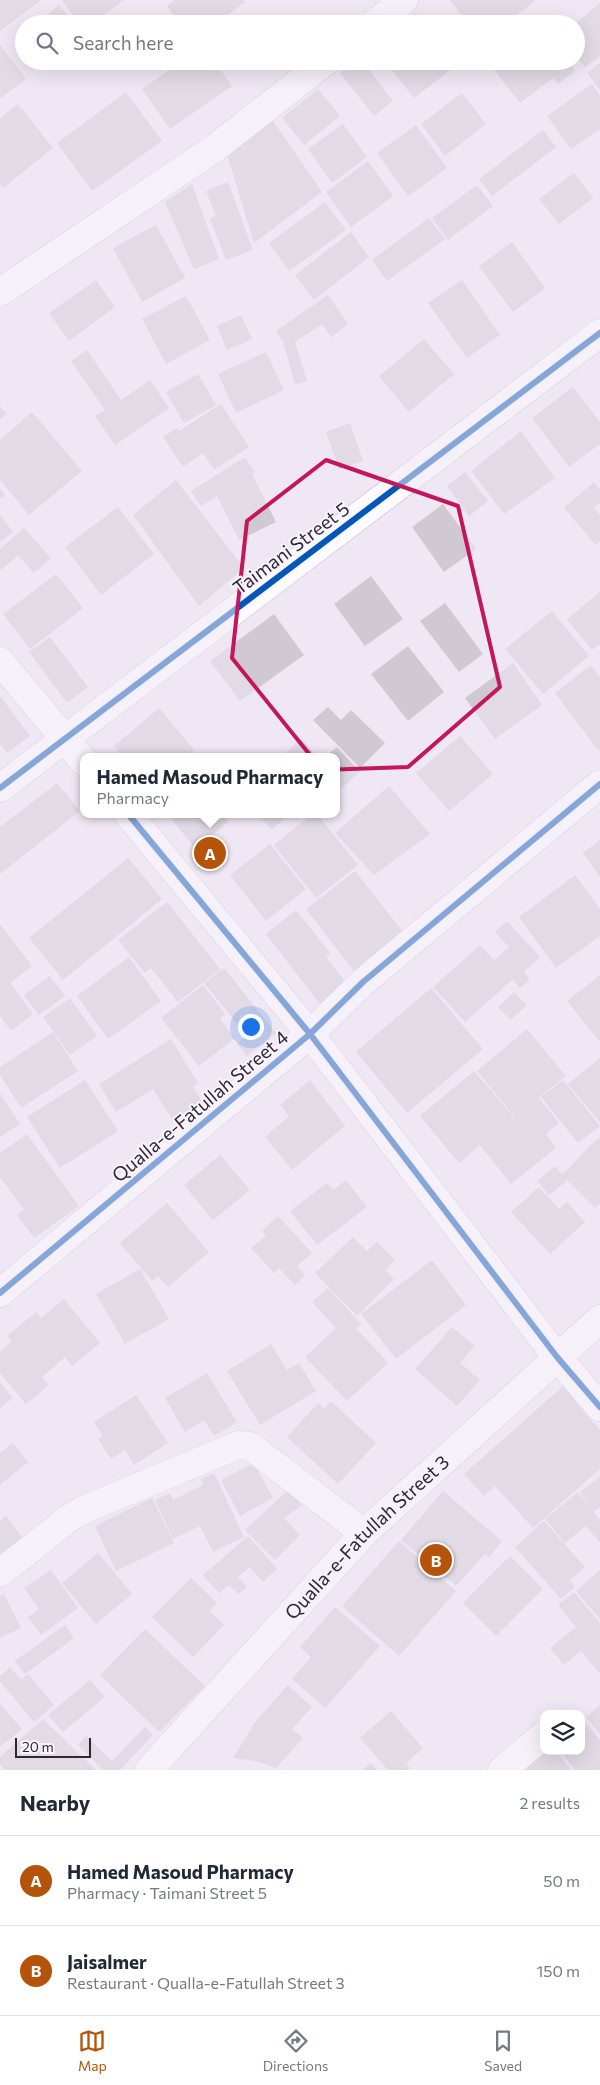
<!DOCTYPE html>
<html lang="en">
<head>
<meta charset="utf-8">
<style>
	body { margin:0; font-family:Commissioner,sans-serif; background:#f6f6f7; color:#1f2937 }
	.controls { position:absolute; right:15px; bottom:15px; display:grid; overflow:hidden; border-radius:10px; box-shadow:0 5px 20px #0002 }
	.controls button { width:45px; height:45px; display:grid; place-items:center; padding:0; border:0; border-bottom:1px solid #e0e1e3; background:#fff; color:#1f2937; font:25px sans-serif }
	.scale { position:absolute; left:15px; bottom:12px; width:76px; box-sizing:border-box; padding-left:5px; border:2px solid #2e2831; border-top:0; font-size:14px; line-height:18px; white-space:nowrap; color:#2e2831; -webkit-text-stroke:4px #f9f3fc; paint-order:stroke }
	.you { position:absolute; left:250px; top:1026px; width:18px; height:18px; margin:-12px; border:4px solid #fff; border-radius:50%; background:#1a73e8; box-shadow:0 0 0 8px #1a73e833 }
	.badge { display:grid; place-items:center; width:32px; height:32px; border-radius:50%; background:#b45309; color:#fff; font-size:16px; font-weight:700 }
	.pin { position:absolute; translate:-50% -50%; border:2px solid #fff; box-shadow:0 1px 5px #0006 }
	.popup { position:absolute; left:80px; top:753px; width:260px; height:65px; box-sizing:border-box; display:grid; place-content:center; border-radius:10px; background:#fff; filter:drop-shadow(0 1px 4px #0005); font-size:16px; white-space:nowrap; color:#747a83 }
	.popup b { font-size:19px; color:#1f2937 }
	.popup::after { content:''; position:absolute; left:50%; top:100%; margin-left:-10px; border:10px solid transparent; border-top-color:#fff }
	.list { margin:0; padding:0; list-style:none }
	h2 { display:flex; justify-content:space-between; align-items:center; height:65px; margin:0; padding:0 20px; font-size:21px }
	h2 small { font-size:16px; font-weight:400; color:#747a83 }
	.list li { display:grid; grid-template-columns:32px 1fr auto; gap:15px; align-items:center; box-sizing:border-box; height:90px; padding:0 20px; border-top:1px solid #e0e1e3 }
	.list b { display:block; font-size:19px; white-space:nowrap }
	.list p { margin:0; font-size:16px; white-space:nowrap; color:#747a83 }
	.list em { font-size:16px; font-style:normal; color:#747a83 }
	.icon { flex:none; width:28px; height:28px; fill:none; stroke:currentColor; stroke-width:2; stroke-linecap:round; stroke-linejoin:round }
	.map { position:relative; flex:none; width:600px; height:1770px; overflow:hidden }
	.search { position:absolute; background:#fff; box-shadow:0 5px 20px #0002; left:15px; right:15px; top:15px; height:55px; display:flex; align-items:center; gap:12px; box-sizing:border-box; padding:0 18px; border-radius:28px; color:#747a83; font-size:19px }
	.sheet { height:245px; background:#fff }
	nav { display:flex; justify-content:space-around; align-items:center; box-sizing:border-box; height:70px; border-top:1px solid #e0e1e3; background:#fff; font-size:14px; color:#747a83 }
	nav a { display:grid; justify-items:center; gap:2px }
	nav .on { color:#b45309 }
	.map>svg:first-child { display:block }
</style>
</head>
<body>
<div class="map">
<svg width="600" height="1770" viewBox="0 0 600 1770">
	<rect width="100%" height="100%" fill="#f0e7f4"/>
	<!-- building -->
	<path fill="#d0c9d2" d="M0,0H41L0,31Z
		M62,0H124L91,24H79Z
		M175,0H243L245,2L215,24H180L167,6Z
		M450,0H536L505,24H468Z
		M600,3V56L585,67L576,57V23Z
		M59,5L75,24H37Z
		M416,13L424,24H401Z
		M0,45L26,79L1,98L0,97Z
		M182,61H214L232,86L170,129L142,89Z
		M283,61H308L295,77Z
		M356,61H362L393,101L374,116L340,73Z
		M385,61H454L457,65L414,98Z
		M487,61H568L575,71L558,84L553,78L520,103Z
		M600,63V90L587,73Z
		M592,84L600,96V129L571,149L547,116Z
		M318,89L340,116L304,145L282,118Z
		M126,92L162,141L92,191L57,143Z
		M462,93L486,124L445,156L421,124Z
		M18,104L53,148L3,188L0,184V118Z
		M271,118L322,192L254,243L225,148Z
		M343,124L367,157L332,183L308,149Z
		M416,125L447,168L408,196L377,153Z
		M543,130L556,147L492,196L479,179Z
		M368,161L393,196L351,227L326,192Z
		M574,173L593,198L559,224L539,199Z
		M228,182L253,250L226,260L210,219L216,216L206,191Z
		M192,184L219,259L194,269L165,202Z
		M477,185L493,206L448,240L432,218Z
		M325,202L346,230L289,271L269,243Z
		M429,218L445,239L387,281L372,260Z
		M156,225L185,278L142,302L113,248Z
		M351,232L369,257L314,300L295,275Z
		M512,242L545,288L513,312L479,266Z
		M96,280L115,307L69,341L49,313Z
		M462,280L500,335L467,358L428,303Z
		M328,295L348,324L331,337L322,324L295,342L307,381L295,385L283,341L276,331Z
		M186,296L210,340L166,364L142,319Z
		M241,315L252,339L227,350L217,326Z
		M424,339L454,374L409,412L379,376Z
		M87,350L121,400L150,380L169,408L115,445L95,416L105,410L71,361Z
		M266,352L284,390L236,413L218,374Z
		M198,374L216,405L184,423L166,392Z
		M573,387L600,422V444L569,467L532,418Z
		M221,404L249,447L214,470L203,453L183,467L163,437L177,428L179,431Z
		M0,406L7,414L0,419Z
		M32,412L82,471L29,515L0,480V440Z
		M350,423L363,461L339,469L326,432Z
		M521,431L555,478L504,514L471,471Z
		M245,457L255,472L252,474L276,522L239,540L217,496L201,506L191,491Z
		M465,472L488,501L469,516L447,486Z
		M176,480L244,568L199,606L133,515Z
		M594,482L600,490V503L594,508L600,515V542L596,545L564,508Z
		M0,488L5,495L0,499Z
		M443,504L476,549L444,572L412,527Z
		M118,507L154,554L101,595L65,547Z
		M0,515L13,532L0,542Z
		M24,528L51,558L34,573L18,555L0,571V549Z
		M56,574L83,608L30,649L3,614Z
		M371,576L403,619L365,646L334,604Z
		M600,592V644L592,650L567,619Z
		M445,603L483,654L459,672L420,621Z
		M552,611L589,656L543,694L505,649Z
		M274,614L304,655L240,701L210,661Z
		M50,637L88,687L67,703L29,652Z
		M408,646L444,692L408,721L371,674Z
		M513,663L542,705L495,739L465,698Z
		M591,665L600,677V749L598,750L555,693Z
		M0,696L30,736L7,753L0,744Z
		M328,707L341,720L351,710L385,743L360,768L313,720Z
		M159,708L194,750L187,757H123L114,746Z
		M460,736L493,774L449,811L416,773Z
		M301,739L317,757H281Z
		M337,747L360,772L336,793V757H325Z
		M57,783L80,811L0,874V827Z
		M389,786L430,834L374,875L335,833Z
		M167,814H223L229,821L196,849Z
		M258,814H290L271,830Z
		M312,814H317L358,865L316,898L274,845Z
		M600,840V877L583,853Z
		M270,844L306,889L266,921L230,875Z
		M128,858L162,899L63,980L29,938Z
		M355,871L404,933L354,971L306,909Z
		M575,875L600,909V936L556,968L519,917Z
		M167,902L220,969L178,1002L151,968L145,973L118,940Z
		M296,910L330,953L326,957L346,983L320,1004L266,934Z
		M507,921L540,957L524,972L530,979L520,988L494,960L509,947L495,932Z
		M0,924L32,966L10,983L33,1014L11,1031L0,1016Z
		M480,945L512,980L465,1022L433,987Z
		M129,957L161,1001L108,1039L77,996Z
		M224,968L276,1033L247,1056L237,1044L247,1036L204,983Z
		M600,975V1042L567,1001Z
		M50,976L65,996L39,1015L24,995Z
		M203,985L225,1014L220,1019L235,1038L199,1066L161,1018Z
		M431,988L483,1049L407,1113L356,1052Z
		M514,992L527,1005L511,1020L498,1007Z
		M70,998L97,1036L70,1055L43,1017Z
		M527,1029L566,1076L527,1107L539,1098L559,1123L546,1134L556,1148L511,1184L480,1145L459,1163L420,1116L474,1071L514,1117L493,1135L515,1117L477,1071Z
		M53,1032L78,1071L21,1108L0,1075V1067Z
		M171,1039L198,1083L193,1087L203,1103L173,1121L153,1089L116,1112L99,1084Z
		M600,1058V1122L568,1084Z
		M85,1080L118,1131L60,1168L27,1117Z
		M310,1080L345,1126L292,1170L265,1137L289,1116L280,1105Z
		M563,1080L600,1126L578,1143L541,1097Z
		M0,1093L20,1124L0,1137Z
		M27,1134L79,1206L34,1238L17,1215L24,1210L0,1177V1153Z
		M598,1138L600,1139V1203L595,1208L562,1175Z
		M220,1155L250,1190L213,1220L184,1185Z
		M555,1166L567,1181L549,1195L537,1181Z
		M346,1180L367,1207L317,1245L290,1211L327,1183L333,1190Z
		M539,1187L559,1209L567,1202L585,1222L550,1254L511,1212Z
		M167,1203L209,1252L168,1287L158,1276L152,1281L120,1243Z
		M278,1216L312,1253L297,1266L305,1275L295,1285L279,1268L274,1273L251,1248L266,1235L262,1231Z
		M353,1237L367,1251L377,1242L395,1260L385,1270L394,1279L357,1316L315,1273Z
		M432,1260L466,1305L396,1359L361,1314Z
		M140,1269L169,1319L125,1344L96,1294Z
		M328,1288L361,1324L356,1328L388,1363L347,1401L305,1357L336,1328L312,1302Z
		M64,1299L100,1343L72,1366L65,1357L42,1377L49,1385L26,1404L0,1373V1352L12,1341L7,1336L36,1312L41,1318Z
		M452,1327L475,1346L460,1363L480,1380L457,1406L415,1369Z
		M271,1344L287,1370L299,1363L316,1391L260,1425L227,1371Z
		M207,1373L237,1422L214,1436L204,1420L185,1432L165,1398Z
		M570,1380L584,1397L576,1403L600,1430V1469L533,1528L495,1486L484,1496L464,1474Z
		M0,1382L13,1398L0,1408Z
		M136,1395L168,1443L134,1465L125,1450L111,1459L98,1439L103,1436L94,1422Z
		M331,1401L376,1443L338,1484L287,1437L318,1403L324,1409Z
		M13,1443L28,1462L0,1485V1453Z
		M254,1463L273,1498L240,1516L221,1480Z
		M214,1473L244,1537L213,1552L200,1526L173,1539L155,1500L170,1493L173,1500L203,1485L201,1479Z
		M600,1477V1507L593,1511L600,1520V1543L586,1526L565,1543L545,1519L578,1492L590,1507L580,1492Z
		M288,1490L302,1505L284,1518L300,1535L275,1560L245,1530Z
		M443,1491L502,1541L489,1557L485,1554L456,1586L401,1540Z
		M152,1498L174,1543L116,1571L95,1526Z
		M6,1516L29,1546L0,1569V1521Z
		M544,1521L585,1567L570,1580L575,1587L561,1599L515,1547Z
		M248,1536L277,1569L263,1582L250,1567L238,1577L247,1587L238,1594L229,1585L219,1593L203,1575Z
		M399,1541L456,1591L399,1656L342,1606Z
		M98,1553L132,1594L96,1624L62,1583Z
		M510,1556L543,1589L496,1636L463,1603Z
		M51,1570L78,1608L41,1635L28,1617L39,1609L24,1588Z
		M600,1570V1619L576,1591Z
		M191,1578L217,1603L210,1611L224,1625L193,1657L152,1617Z
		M574,1592L600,1623V1674L581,1651L564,1665L550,1648L576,1627L558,1605Z
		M4,1594L21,1628L0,1638V1596Z
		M335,1607L380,1646L325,1708L292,1679L311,1657L300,1647Z
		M65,1625L74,1638L25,1674L15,1661Z
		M145,1629L205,1686L159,1732L100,1675Z
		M10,1667L21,1680L28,1674L54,1705L34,1722L0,1681V1676Z
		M90,1680L105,1697L63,1732L48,1715Z
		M288,1685L312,1707L292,1729L303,1738L276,1768L256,1761L233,1758L256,1721Z
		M0,1704L22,1729L0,1747Z
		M600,1705V1734L586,1717Z
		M391,1711L423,1748L406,1763L410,1768L408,1770H388L360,1738Z
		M43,1719L96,1770H5L0,1764V1757Z
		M586,1723L600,1740V1770H575L560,1751H581V1727Z
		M145,1727L153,1735L120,1770H103L78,1745L86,1736L112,1761Z
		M544,1751H556L571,1770H513Z
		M371,1763L377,1770H363Z"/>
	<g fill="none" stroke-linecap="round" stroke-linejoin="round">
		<defs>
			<g id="street">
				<path d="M374,24L404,0"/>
				<path d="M0,292L215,148L326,61"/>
				<path d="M0,661L84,762"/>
				<path d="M0,788L600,333"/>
				<path d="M128,814L310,1034L557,1357L600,1407"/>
				<path d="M0,1293L310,1034L363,982L600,784"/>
				<path d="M0,1573L68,1519L83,1510L238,1445L250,1446L364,1533"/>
				<path id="s1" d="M149,1770L364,1533L600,1319"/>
				<path d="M502,1770L544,1735"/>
			</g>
		</defs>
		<!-- street casing -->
		<use href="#street" stroke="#bfb8c2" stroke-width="29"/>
		<!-- street -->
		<use href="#street" stroke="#fdfbfd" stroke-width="28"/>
		<defs>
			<path id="cycleway" d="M0,788L600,333
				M128,814L310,1034L557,1357L600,1407
				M0,1293L310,1034L363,982L600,784"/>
		</defs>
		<!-- cycleway casing -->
		<use href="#cycleway" stroke="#f9f3fc" stroke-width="9"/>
		<!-- cycleway -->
		<use href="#cycleway" stroke="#0057b8" stroke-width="6"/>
	</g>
	<!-- marked area -->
	<path d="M0 0H600V1770H0ZM326,460L458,506L500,687L408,767L322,770L232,658L247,521Z" fill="#f0e7f4" fill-opacity=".55" fill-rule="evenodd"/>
	<path fill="none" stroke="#c2185b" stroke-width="4" stroke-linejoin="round" d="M326,460L458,506L500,687L408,767L322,770L232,658L247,521Z"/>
	<g text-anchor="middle" stroke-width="4" stroke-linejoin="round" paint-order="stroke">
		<!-- street labels -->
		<g font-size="19" fill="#2e2831" stroke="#f9f3fc">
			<text transform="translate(291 548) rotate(-37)" y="7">Taimani Street 5</text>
			<text transform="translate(200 1106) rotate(-40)" y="7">Qualla-e-Fatullah Street 4</text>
			<text dy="7" stroke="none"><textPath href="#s1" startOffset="319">Qualla-e-Fatullah Street 3</textPath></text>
		</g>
	</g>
</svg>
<div class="controls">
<button><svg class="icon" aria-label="layers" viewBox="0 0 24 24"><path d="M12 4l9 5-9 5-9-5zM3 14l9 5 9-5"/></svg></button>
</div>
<div class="scale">20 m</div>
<div class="you"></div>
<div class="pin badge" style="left:210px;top:853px">A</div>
<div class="popup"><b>Hamed Masoud Pharmacy</b>Pharmacy</div>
<div class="pin badge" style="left:436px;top:1560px">B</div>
<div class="search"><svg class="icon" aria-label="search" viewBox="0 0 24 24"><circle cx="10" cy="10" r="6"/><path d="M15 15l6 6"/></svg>Search here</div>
</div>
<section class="sheet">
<h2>Nearby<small>2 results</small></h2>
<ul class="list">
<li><span class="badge">A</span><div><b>Hamed Masoud Pharmacy</b><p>Pharmacy · Taimani Street 5</p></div><em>50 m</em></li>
<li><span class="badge">B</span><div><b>Jaisalmer</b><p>Restaurant · Qualla-e-Fatullah Street 3</p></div><em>150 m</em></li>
</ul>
</section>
<nav>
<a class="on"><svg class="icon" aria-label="map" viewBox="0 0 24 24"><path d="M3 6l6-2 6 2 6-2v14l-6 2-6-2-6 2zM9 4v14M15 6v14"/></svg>Map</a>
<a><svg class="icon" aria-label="directions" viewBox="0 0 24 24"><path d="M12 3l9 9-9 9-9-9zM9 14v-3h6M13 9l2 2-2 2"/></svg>Directions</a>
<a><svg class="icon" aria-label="saved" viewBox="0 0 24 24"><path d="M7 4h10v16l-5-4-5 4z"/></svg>Saved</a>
</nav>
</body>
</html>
